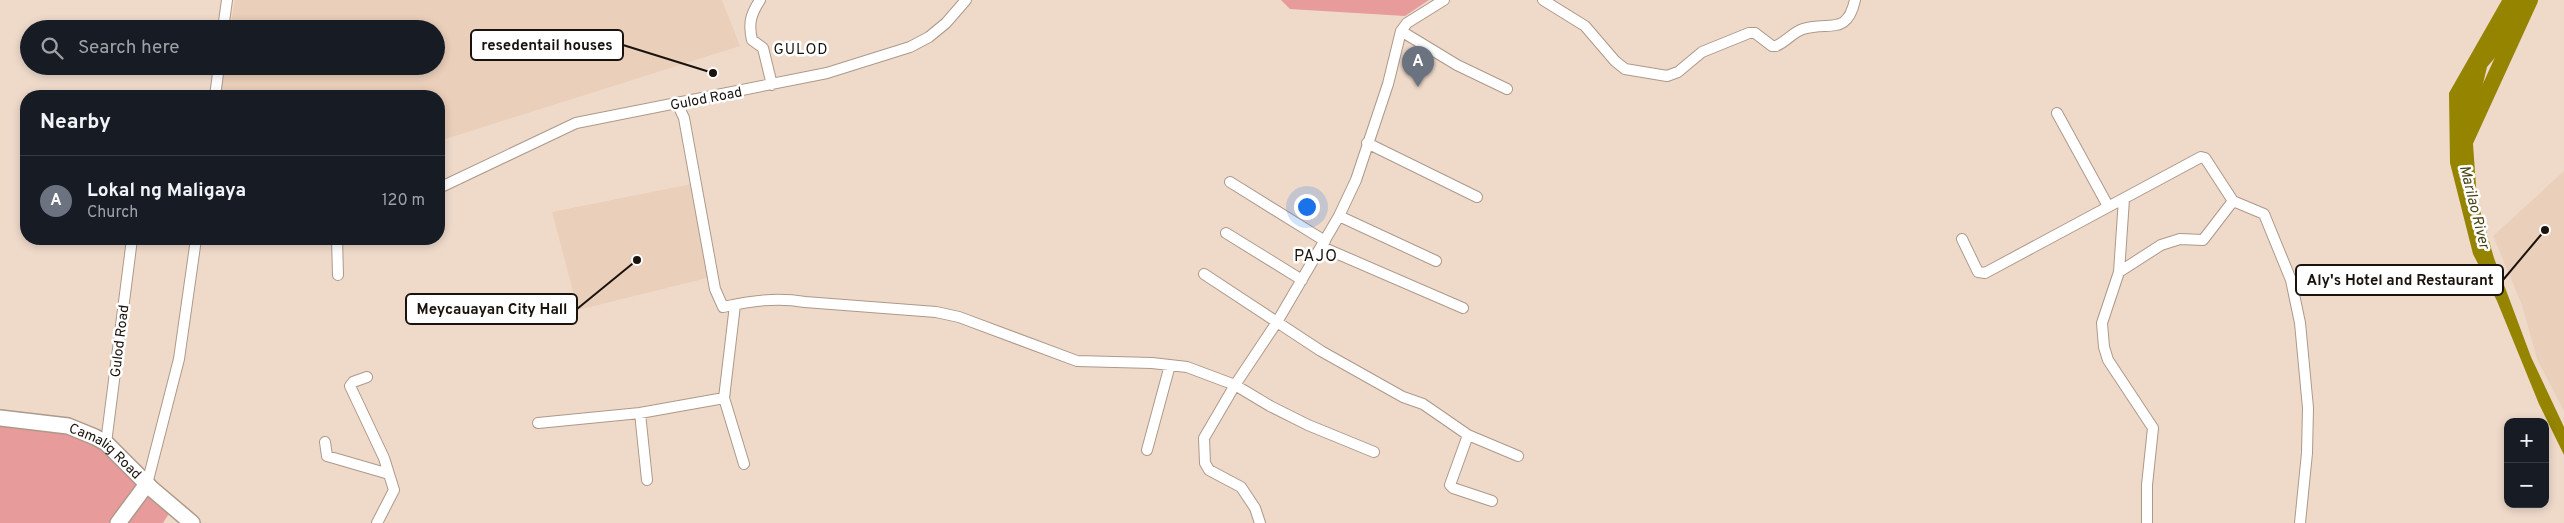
<!DOCTYPE html>
<html lang="en">
<head>
<meta charset="utf-8">
<style>
	body { margin:0; font-family:Overpass,sans-serif; background:#242831; color:#f1f3f6 }
	.controls { position:absolute; right:15px; bottom:15px; display:grid; overflow:hidden; border-radius:10px; box-shadow:0 2px 8px #0003 }
	.controls button { width:45px; height:45px; display:grid; place-items:center; padding:0; border:0; border-bottom:1px solid #363941; background:#171b24; color:#f1f3f6; font:25px sans-serif }
	.you { position:absolute; left:1306px; top:206px; width:18px; height:18px; margin:-12px; border:4px solid #fff; border-radius:50%; background:#1a73e8; box-shadow:0 0 0 8px #1a73e833 }
	.badge { display:grid; place-items:center; width:32px; height:32px; border-radius:50%; background:#c29bce; color:#fff; font-size:16px; font-weight:700 }
	.pin { position:absolute; translate:-50% -41px; filter:drop-shadow(0 1px 2px #0008) }
	.pin::after { content:''; position:absolute; top:26px; width:18px; height:15px; background:inherit; clip-path:polygon(0 0,100% 0,50% 100%) }
	.list { margin:0; padding:0; list-style:none }
	h2 { display:flex; justify-content:space-between; align-items:center; height:65px; margin:0; padding:0 20px; font-size:21px }
	h2 small { font-size:16px; font-weight:400; color:#9ea1a6 }
	.list li { display:grid; grid-template-columns:32px 1fr auto; gap:15px; align-items:center; box-sizing:border-box; height:90px; padding:0 20px; border-top:1px solid #363941 }
	.list b { display:block; font-size:19px; white-space:nowrap }
	.list p { margin:0; font-size:16px; white-space:nowrap; color:#9ea1a6 }
	.list em { font-size:16px; font-style:normal; color:#9ea1a6 }
	.icon { flex:none; width:28px; height:28px; fill:none; stroke:currentColor; stroke-width:2; stroke-linecap:round; stroke-linejoin:round }
	.map { position:relative; flex:none; width:2564px; height:523px; overflow:hidden }
	.search { position:absolute; background:#171b24; box-shadow:0 2px 8px #0003; left:20px; top:20px; width:425px; height:55px; display:flex; align-items:center; gap:12px; box-sizing:border-box; padding:0 18px; border-radius:28px; color:#9ea1a6; font-size:19px }
	.panel { position:absolute; background:#171b24; box-shadow:0 2px 8px #0003; left:20px; top:90px; width:425px; height:155px; border-radius:20px }
	.map>svg:first-child { display:block }
</style>
</head>
<body>
<div class="map">
<svg width="2564" height="523" viewBox="0 0 2564 523">
	<rect width="100%" height="100%" fill="#efdaca"/>
	<!-- built -->
	<path fill="#eacfba" d="M235,0H722L740,46L439,141V96H220L225,66H436V29H230Z
		M2564,171V411L2537,359L2522,305L2493,236Z
		M691,184L711,277L578,310L552,212Z"/>
	<!-- green -->
	<path fill="#e79b9b" d="M1281,0H1429L1405,16L1290,9Z
		M0,418L95,437L142,479L110,523H0Z
		M152,489L173,507L163,523H129Z"/>
	<!-- water -->
	<path fill="#958400" d="M2502,0H2534L2523,25L2487,67L2472,130L2477,200L2494,258L2531,357L2564,427V455L2539,404L2497,301L2473,254L2450,163L2449,93Z"/>
	<g fill="none" stroke-linecap="round" stroke-linejoin="round">
		<!-- river -->
		<path stroke="#958400" stroke-width="16" d="M2465,142L2530,0"/>
		<defs>
			<path id="street" d="M760,0C751,14 748,23 752,40L763,48L772,85
				M1543,0L1585,26L1615,61L1625,69L1667,76L1678,72L1702,52L1749,33H1755L1772,46H1776C1786,42 1793,32 1803,29C1830,21 1847,36 1855,0
				M223,29L227,0
				M1401,31L1457,65L1507,89
				M215,96L219,66
				M677,103L684,118L715,289L723,307C751,301 776,297 805,302L936,312L959,317L1077,361L1152,363L1187,367L1235,385L1270,406L1308,425L1374,452
				M2057,113L2108,206
				M1367,143L1477,197
				M1230,182L1325,241
				M439,188L576,123L827,73L910,47L929,37L946,23L966,0
				M2124,199L2119,272L2102,323L2104,347L2108,360L2153,428L2147,485V523
				M1339,216L1436,261
				M1226,233L1302,280
				M337,239L338,275
				M1962,239L1978,272L1985,273L2201,157L2205,158L2233,201L2264,214L2291,280L2300,323L2308,408L2307,453L2300,523
				M1322,247L1463,308
				M2119,272L2161,245L2180,239L2203,240L2233,201
				M1204,274L1321,351L1403,397L1423,404L1468,435L1518,456
				M367,377L353,382L350,386L384,458L394,490L377,523
				M724,398L744,464
				M640,413L647,480
				M538,423L640,413L724,398L735,305
				M1468,435L1450,485L1453,488L1492,501
				M325,442L327,456L389,474
				M106,443L132,239
				M1147,450L1170,365
				M147,484L179,359L196,239
				M1260,523L1255,508L1241,487L1209,470L1205,463L1204,438L1235,385L1277,322L1339,216L1356,180L1388,84L1401,31L1407,23L1444,0"/>
			<g id="secondary">
				<path id="s1" d="M0,418L68,426L95,437L106,443L152,489L192,523"/>
				<path d="M118,523L147,484"/>
			</g>
		</defs>
		<!-- street casing -->
		<use href="#street" stroke="#ad998a" stroke-width="12"/>
		<!-- secondary casing -->
		<use href="#secondary" stroke="#ad998a" stroke-width="18"/>
		<!-- street -->
		<use href="#street" stroke="#fff" stroke-width="10"/>
		<!-- secondary -->
		<use href="#secondary" stroke="#fff" stroke-width="15"/>
	</g>
	<g text-anchor="middle" stroke-width="5" stroke-linejoin="round" paint-order="stroke">
		<!-- street labels -->
		<g font-size="14" fill="#1a130d" stroke="#fff">
			<text transform="translate(706 98) rotate(-11)" y="5">Gulod Road</text>
			<text transform="translate(119 341) rotate(-83)" y="5">Gulod Road</text>
			<text dy="5" stroke="none"><textPath href="#s1" startOffset="114">Camalig Road</textPath></text>
		</g>
		<!-- neighbourhood labels -->
		<g font-size="15" letter-spacing="1" fill="#1a130d" stroke="#fff">
			<text x="801" y="54">GULOD</text>
		</g>
		<!-- water labels -->
		<g font-size="15" font-style="italic" fill="#494215" stroke="#fff">
			<text transform="translate(2475 207) rotate(76)" y="5">Marilao River</text>
		</g>
		<!-- quarter labels -->
		<g font-size="16" letter-spacing="1" fill="#1a130d" stroke="#fff">
			<text x="1316" y="261">PAJO</text>
		</g>
	</g>
	<!-- callouts -->
	<path fill="none" stroke="#1a130d" stroke-width="2" d="M713 73L623 45M2545 230L2503 280M637 260L577 309"/>
	<g fill="#1a130d" stroke="#fff" stroke-width="2">
		<circle cx="713" cy="73" r="5"/>
		<circle cx="2545" cy="230" r="5"/>
		<circle cx="637" cy="260" r="5"/>
	</g>
	<g fill="#fff" stroke="#1a130d" stroke-width="2">
		<rect x="471" y="30" width="152" height="30" rx="5"/>
		<rect x="2296" y="265" width="207" height="30" rx="5"/>
		<rect x="406" y="294" width="171" height="30" rx="5"/>
	</g>
	<g font-size="15" text-anchor="middle" font-weight="bold" fill="#1a130d">
		<text x="547" y="50">resedentail houses</text>
		<text x="2400" y="285">Aly's Hotel and Restaurant</text>
		<text x="492" y="314">Meycauayan City Hall</text>
	</g>
</svg>
<div class="controls">
<button>+</button>
<button>−</button>
</div>
<div class="you"></div>
<div class="pin badge" style="left:1418px;top:87px;background:#6b7280">A</div>
<div class="search"><svg class="icon" aria-label="search" viewBox="0 0 24 24"><circle cx="10" cy="10" r="6"/><path d="M15 15l6 6"/></svg>Search here</div>
<section class="panel">
<h2>Nearby<small></small></h2>
<ul class="list">
<li><span class="badge" style="background:#6b7280">A</span><div><b>Lokal ng Maligaya</b><p>Church</p></div><em>120 m</em></li>
</ul>
</section>
</div>
</body>
</html>
